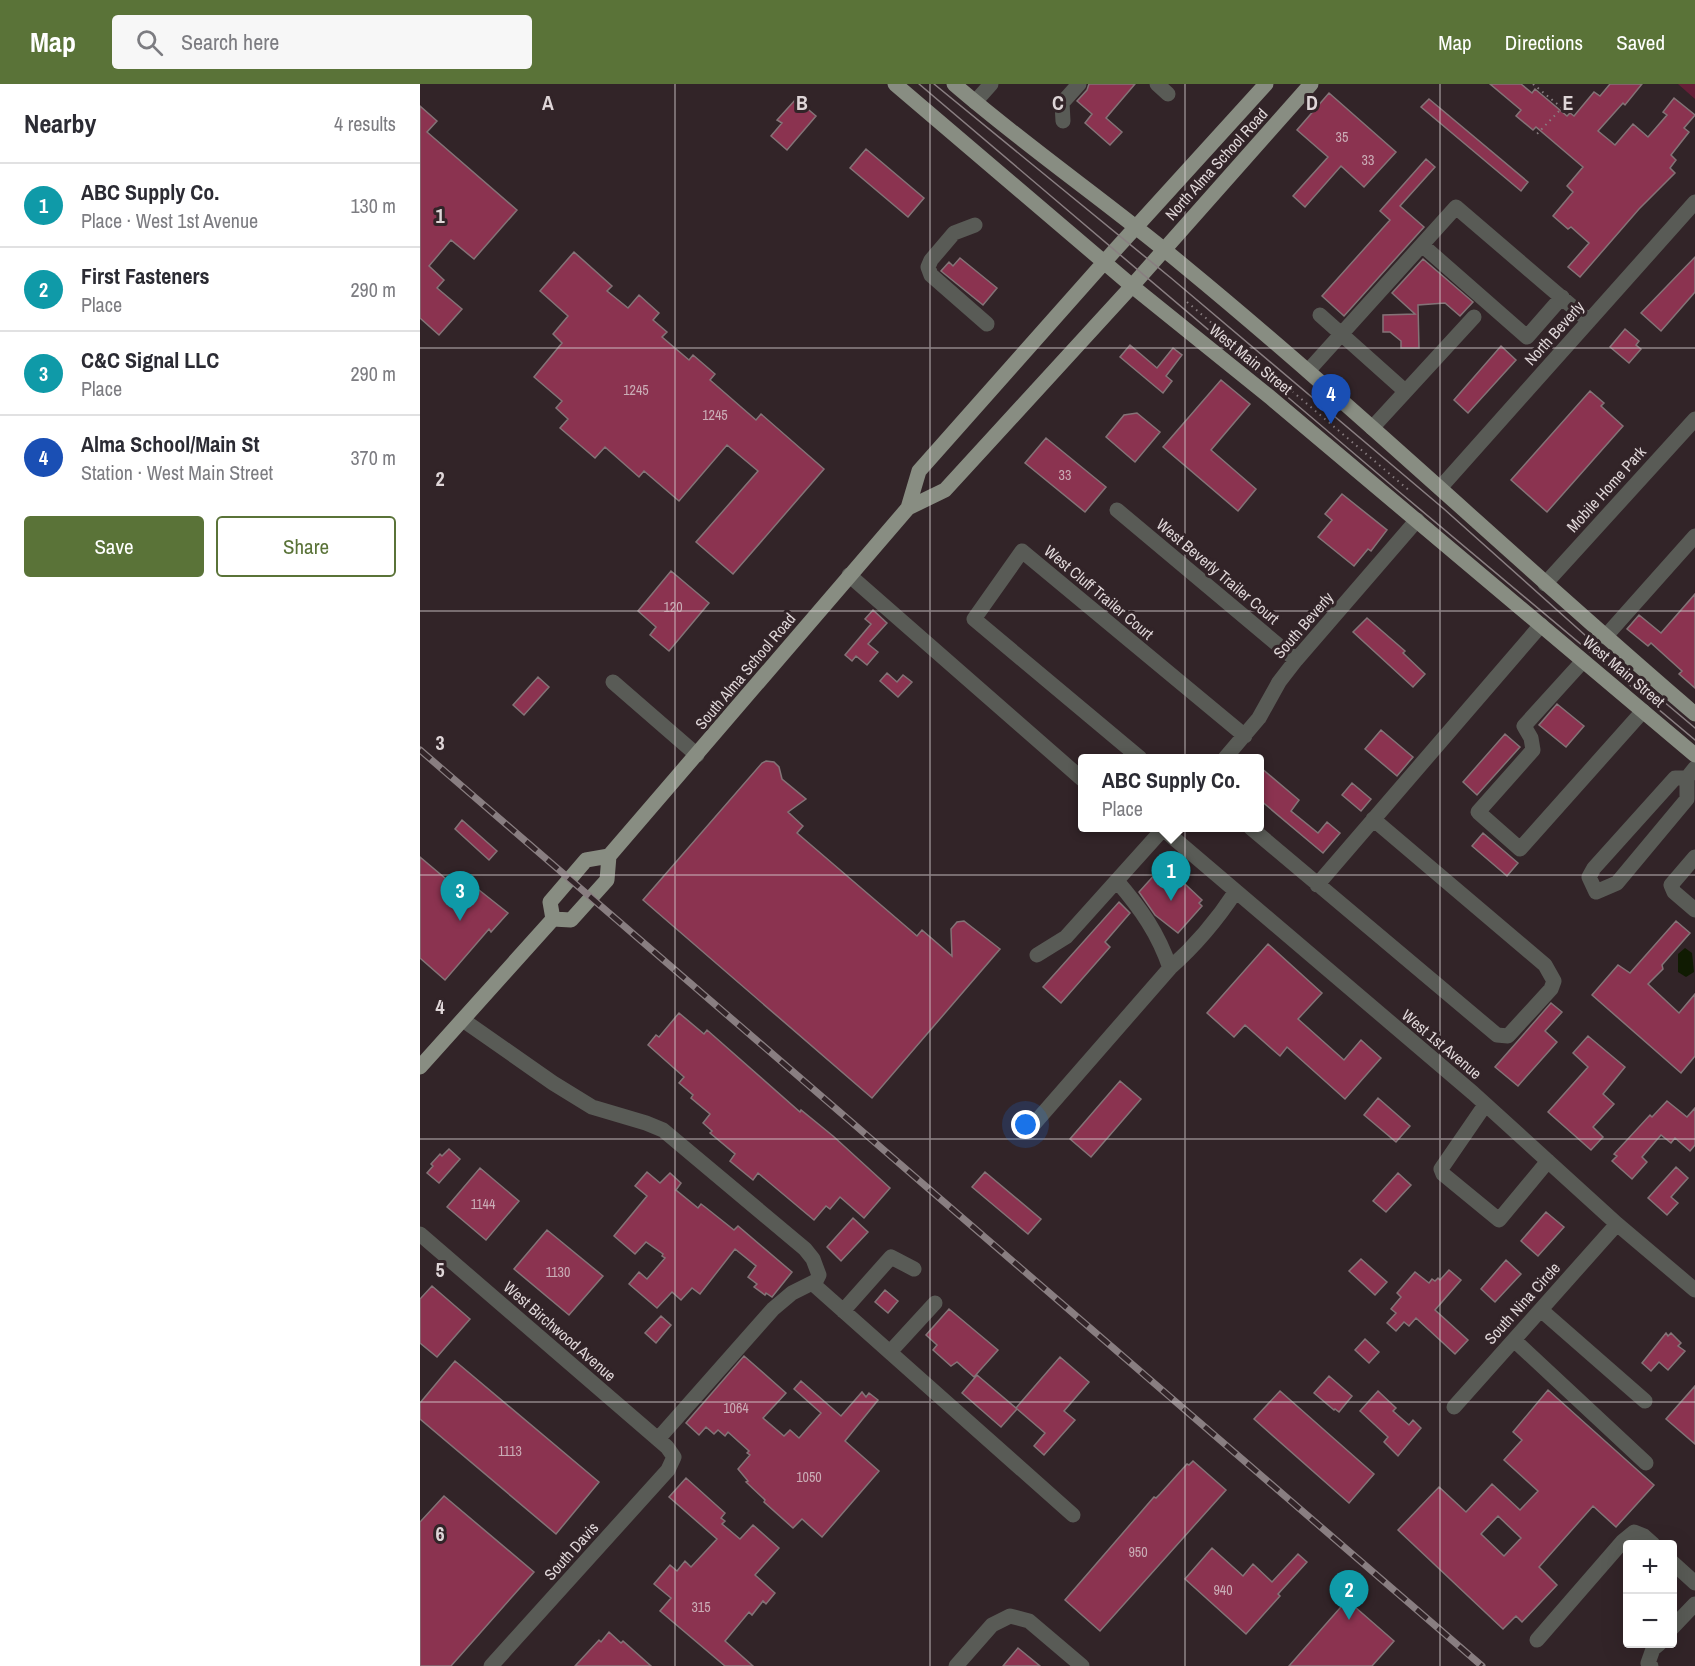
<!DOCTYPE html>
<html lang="en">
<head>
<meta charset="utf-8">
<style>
	body { margin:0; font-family:"Archivo Narrow",sans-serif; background:#f7f7f7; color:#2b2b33 }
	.controls { position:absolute; right:18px; bottom:18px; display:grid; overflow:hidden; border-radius:6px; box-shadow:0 6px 24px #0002 }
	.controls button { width:54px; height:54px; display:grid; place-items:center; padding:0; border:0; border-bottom:2px solid #e1e1e2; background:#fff; color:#2b2b33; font:30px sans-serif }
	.you { position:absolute; left:606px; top:1041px; width:21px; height:21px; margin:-15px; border:4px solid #fff; border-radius:50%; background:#1a73e8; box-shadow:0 0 0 9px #1a73e833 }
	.badge { display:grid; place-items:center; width:39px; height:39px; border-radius:50%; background:#5a7338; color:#fff; font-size:20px; font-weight:700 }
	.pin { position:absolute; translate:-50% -50px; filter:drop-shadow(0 2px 3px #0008) }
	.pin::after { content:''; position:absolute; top:32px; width:21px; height:18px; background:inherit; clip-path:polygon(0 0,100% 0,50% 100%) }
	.popup { position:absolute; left:658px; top:670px; width:186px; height:78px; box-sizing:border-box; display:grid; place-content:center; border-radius:6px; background:#fff; filter:drop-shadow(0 2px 4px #0005); font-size:20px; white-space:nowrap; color:#7c7c81 }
	.popup b { font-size:22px; color:#2b2b33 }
	.popup::after { content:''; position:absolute; left:50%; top:100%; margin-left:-12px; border:12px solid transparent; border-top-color:#fff }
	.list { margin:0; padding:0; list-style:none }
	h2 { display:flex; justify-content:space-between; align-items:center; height:78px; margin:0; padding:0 24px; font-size:26px }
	h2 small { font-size:20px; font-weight:400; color:#7c7c81 }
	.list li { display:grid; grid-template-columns:39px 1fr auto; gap:18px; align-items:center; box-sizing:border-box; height:84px; padding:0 24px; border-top:2px solid #e1e1e2 }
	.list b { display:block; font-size:22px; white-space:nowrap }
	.list p { margin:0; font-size:20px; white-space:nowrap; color:#7c7c81 }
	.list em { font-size:20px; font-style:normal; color:#7c7c81 }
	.actions { display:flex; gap:12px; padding:18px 24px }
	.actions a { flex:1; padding:14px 0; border:2px solid #5a7338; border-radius:6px; text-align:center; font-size:21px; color:#5a7338 }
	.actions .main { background:#5a7338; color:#fff }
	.icon { flex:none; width:33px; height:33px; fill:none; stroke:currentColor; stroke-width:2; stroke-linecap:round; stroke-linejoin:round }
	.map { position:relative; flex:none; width:1275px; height:1582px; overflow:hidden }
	header { display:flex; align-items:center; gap:36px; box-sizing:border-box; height:84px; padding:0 30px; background:#5a7338; color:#fff }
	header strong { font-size:28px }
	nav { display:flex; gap:33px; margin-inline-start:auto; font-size:21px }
	.search { width:420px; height:54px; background:#f7f7f7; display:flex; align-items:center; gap:15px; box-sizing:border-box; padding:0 21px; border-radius:6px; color:#7c7c81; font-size:22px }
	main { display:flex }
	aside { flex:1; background:#fff }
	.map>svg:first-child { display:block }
</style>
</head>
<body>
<header>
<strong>Map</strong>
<div class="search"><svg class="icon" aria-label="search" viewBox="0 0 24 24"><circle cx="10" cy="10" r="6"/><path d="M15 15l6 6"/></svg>Search here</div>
<nav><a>Map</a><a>Directions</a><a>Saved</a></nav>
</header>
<main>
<aside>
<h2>Nearby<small>4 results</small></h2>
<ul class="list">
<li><span class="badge" style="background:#0f9aa8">1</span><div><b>ABC Supply Co.</b><p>Place · West 1st Avenue</p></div><em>130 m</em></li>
<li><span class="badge" style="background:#0f9aa8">2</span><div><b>First Fasteners</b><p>Place</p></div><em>290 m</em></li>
<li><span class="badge" style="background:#0f9aa8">3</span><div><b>C&amp;C Signal LLC</b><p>Place</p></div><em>290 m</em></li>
<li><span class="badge" style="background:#1a4fb4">4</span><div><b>Alma School/Main St</b><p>Station · West Main Street</p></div><em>370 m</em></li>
</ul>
<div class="actions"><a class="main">Save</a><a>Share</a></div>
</aside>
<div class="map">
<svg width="1275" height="1582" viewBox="0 0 1275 1582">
	<rect width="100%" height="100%" fill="#322428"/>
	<!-- green -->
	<path fill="#651e37" d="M1258,0H1275V15Z"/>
	<!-- water -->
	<path fill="#101b02" d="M1265,864L1272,869L1274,888L1266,893L1258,888V870Z"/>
	<!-- building -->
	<path fill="#8b3350" stroke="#847377" stroke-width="1.5" fill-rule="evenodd" d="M669,0H715L686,34L702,48L690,61L665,39L672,30L657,17L667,6Z
		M1070,0H1101L1112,9L1115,5L1147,32L1150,29L1154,32L1174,8L1180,12L1190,0H1222L1205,21L1203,19L1178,47L1195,61L1213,40L1228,53L1247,31L1243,28L1254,14L1275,31L1264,44L1269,48L1251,71L1256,76L1250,84L1255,89L1219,125L1160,193L1148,183L1169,159L1151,143L1148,145L1133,132L1153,108L1147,102L1163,83L1116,43L1113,46L1096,32L1101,26Z
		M909,9L976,68L944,103L921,82L885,123L873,112L908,73L877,46Z
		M376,15L396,32L367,66L351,52L362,39L357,36Z
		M1009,15L1108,98L1101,107L1001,23Z
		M0,22L17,37L7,48L97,126L54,175L31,156L9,182L24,196L17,204L42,225L19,251L0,234Z
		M446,65L504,114L488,133L430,84Z
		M1006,75L1015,83L980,122L1004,143L924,232L902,212L970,136L960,127Z
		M154,168L192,202L187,207L208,224L219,211L239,229L233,236L247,248L242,253L269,276L273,271L295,290L290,296L336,336L341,330L404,385L313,490L276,458L338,387L307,361L259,417L224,387L219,393L185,363L175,374L140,344L148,335L136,324L142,317L114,293L142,259L133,250L148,232L120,207Z
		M1275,173V208L1241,247L1221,229Z
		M540,174L577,204L563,221L521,187L529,178L533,182Z
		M1003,175L1053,218L1040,232L1025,219L998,221L999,264H981V257L970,248H963V231L995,230L972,209Z
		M1205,245L1219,257L1216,261L1221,265L1209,279L1190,263Z
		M710,261L737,284L753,264L762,271L746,292L752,297L743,309L700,273Z
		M1081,262L1096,276L1048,329L1034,316Z
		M801,296L830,320L791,366L836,405L818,427L743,363Z
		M1170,307L1184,319L1181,322L1203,342L1127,428L1091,396Z
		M717,329L740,348L715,378L686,353L704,331Z
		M626,354L686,403L665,428L605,379Z
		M922,410L967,446L951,467L948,465L934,482L898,453L912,436L905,430Z
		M251,487L289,519L249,567L230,551L236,543L218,527Z
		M1275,510V604L1259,590L1262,587L1231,559L1228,562L1207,545L1219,531L1241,549Z
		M453,526L467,539L448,560L458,568L447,581L436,572L432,577L425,571L451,540L445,535Z
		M947,534L985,567L983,569L1005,590L993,603L933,548Z
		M467,589L477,598L483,591L492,598L478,613L460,597Z
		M118,593L129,603L104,631L93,621Z
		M1137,620L1164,642L1146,663L1119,641Z
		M961,646L993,673L977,692L945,665Z
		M1085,650L1100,663L1057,711L1043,698Z
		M346,677L354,678L359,683L362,695L386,715L368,728L383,742L377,749L497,852L502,846L532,872L531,845L537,838L544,837L580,865L452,1014L223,816L342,679Z
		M840,683L879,716L871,727L898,749L907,738L920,749L903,769L840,716Z
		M932,699L951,715L941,727L922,711Z
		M42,736L77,767L69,776L35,745Z
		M1063,749L1098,779L1087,792L1052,762Z
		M0,773L32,800L40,791L88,829L71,848L69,845L25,896L0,874Z
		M750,786L782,816L779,819L782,822L758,849L735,831L719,808L738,787Z
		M699,818L710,829L685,858L690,863L641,919L623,903Z
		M1256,837L1270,849L1242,881L1243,885L1228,900L1259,929L1275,910V972L1261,989L1172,911L1198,881L1210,889Z
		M848,860L902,909L878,935L924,976L941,956L961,974L925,1015L867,963L860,972L825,941L814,953L787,929Z
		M1131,919L1142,928L1125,947L1137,958L1098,1002L1075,983Z
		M259,929L284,950L287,946L380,1028L381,1026L413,1052L470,1104L444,1134L420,1113L410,1125L406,1122L394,1136L338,1089L333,1096L310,1077L315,1070L290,1049L292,1047L283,1039L290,1030L271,1014L273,1011L259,999L264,993L228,961L236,951L239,953Z
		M1168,952L1205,983L1183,1010L1194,1020L1173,1043L1183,1053L1171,1066L1128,1028L1168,983L1153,969Z
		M700,997L721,1015L671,1073L650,1055Z
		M958,1014L990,1042L976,1058L944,1031Z
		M1247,1017L1267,1033L1275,1024V1061L1270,1067L1255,1054L1251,1059L1241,1051L1222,1073L1227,1078L1212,1095L1192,1077L1197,1072L1194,1070L1230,1031L1232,1033Z
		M29,1065L40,1075L19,1099L7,1089L13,1082L11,1080L20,1070L22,1072Z
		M1256,1083L1268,1094L1251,1113L1258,1119L1247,1131L1228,1114Z
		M60,1084L99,1117L66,1156L27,1123Z
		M227,1088L240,1099L250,1089L261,1099L256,1106L278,1124L281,1120L285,1123L314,1146L318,1142L372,1188L352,1213L346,1209L345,1211L334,1203L337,1200L328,1193L336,1182L315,1165L280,1210L272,1204L261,1216L252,1208L237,1224L209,1200L219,1188L227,1195L245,1174L242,1172L243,1170L226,1158L215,1170L194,1152L227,1112L215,1102Z
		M565,1088L621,1135L608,1150L552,1103Z
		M978,1089L991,1101L966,1128L953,1117Z
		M1126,1128L1144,1143L1118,1172L1101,1157Z
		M433,1134L448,1148L421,1177L407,1163Z
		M127,1146L183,1192L149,1231L94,1185Z
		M941,1175L967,1198L955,1211L929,1187Z
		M1086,1176L1101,1190L1075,1218L1061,1205Z
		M1029,1186L1041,1196L1015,1226L1048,1256L1035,1270L996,1234L989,1242L984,1238L976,1247L967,1239L976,1229L971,1225L981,1213L977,1209L995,1188L1009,1199L1012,1195L1015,1197L1018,1194L1020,1196Z
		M12,1202L50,1235L17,1273L0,1259V1215Z
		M465,1206L478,1217L468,1229L455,1218Z
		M529,1225L578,1266L554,1293L537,1278L531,1282L513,1266L517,1261L506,1251Z
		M241,1232L251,1241L236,1259L225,1249Z
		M1246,1249L1248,1252L1251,1249L1261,1259L1258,1262L1265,1267L1248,1286L1239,1278L1231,1287L1222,1279Z
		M945,1255L959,1268L949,1279L935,1266Z
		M324,1272L366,1309L343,1334L364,1352L370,1346L379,1354L401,1329L374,1305L381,1297L421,1332L442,1308L446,1313L449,1309L458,1316L425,1357L459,1387L402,1453L382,1435L373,1444L344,1418L345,1416L326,1398L328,1397L318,1385L330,1371L327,1369L329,1367L308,1348L305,1352L298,1346L294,1350L286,1343L279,1351L266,1339Z
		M640,1273L669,1298L644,1327L655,1336L624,1371L614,1362L625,1349L596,1324Z
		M35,1277L179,1398L136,1450L0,1335V1319Z
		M557,1291L597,1325L581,1343L542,1309Z
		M909,1292L932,1312L919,1328L915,1325L914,1326L894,1309Z
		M1275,1302V1360L1246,1335Z
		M1128,1306L1234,1401L1196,1443L1173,1422L1119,1483L1137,1501L1102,1538L1096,1532L1083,1545L978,1446L1019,1403L1046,1428L1072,1400L1100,1426L1118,1407L1084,1376L1102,1356L1093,1348ZM1078,1432L1101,1454L1084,1472L1061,1450Z
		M860,1307L954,1390L929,1419L834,1335Z
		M958,1307L976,1324L973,1327L989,1341L993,1336L1001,1344L978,1372L964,1358L968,1353L940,1327Z
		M773,1377L806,1406L680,1547L645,1516L734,1413L736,1414L740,1410L767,1380L769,1381Z
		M266,1394L305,1429L301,1434L305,1437L302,1440L320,1455L333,1441L359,1464L335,1491L355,1509L346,1520L343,1517L332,1531L329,1528L305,1557L333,1582H305L240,1527L251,1514L234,1500L250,1481L257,1487L265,1477L271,1483L297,1455L249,1413Z
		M24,1412L114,1488L31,1582H0V1438Z
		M792,1464L823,1492L833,1480L852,1498L878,1470L887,1478L858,1510L860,1512L826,1550L765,1495Z
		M927,1516L974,1557L952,1582H869Z
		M189,1548L201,1559L203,1557L231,1582H155L179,1556L181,1558Z
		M598,1564L620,1582H583Z"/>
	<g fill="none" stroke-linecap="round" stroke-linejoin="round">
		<!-- path -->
		<path stroke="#887d80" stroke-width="2" stroke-dasharray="1.5 4.5" stroke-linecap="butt" d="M1113,0L1142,24L1115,52
			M767,218L991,408"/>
		<!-- minor -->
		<path stroke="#595b56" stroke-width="15" d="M737,0L748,10
			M555,18L571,0
			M643,37L642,19L659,0
			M555,141L534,149L511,176L508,183L511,191L567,240
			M1002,161L1107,253L1142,213
			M900,231L985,307
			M888,287L1036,123L1169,237
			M952,344L1054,233
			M1020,404L1275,118
			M697,426L876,576
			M429,491L662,695
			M1125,500L1275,335
			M1185,553L1275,452
			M1163,577L1104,642L1111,654L1113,666L1058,728L1100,765L1223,627
			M193,598L277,671
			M720,674L554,535L602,467L825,652
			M805,674L839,634L859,598L876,576L997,436
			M1267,694H1255L1174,784L1169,793L1176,808L1197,799L1267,715V694L1275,684
			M831,744L1077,951L1088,952L1131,905L1134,897L1125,881L953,735
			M743,745L1053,1009L1197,1140L1275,1206
			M1275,773L1251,801L1254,808L1275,826
			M897,801L1121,541
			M617,871L646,853L744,744
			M750,884C776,861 797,836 816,807
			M43,936L133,999L172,1023L226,1039L243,1046L385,1165L393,1175L399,1191L396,1197L372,1209L353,1225L238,1355
			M1065,1021L1021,1085L1023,1090L1079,1136L1128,1077
			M613,1041L750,884C738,849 721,825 697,797
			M0,1150L247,1363L254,1373L248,1386L71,1582
			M392,1199L653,1431
			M1121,1226L1225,1317
			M423,1227L471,1173L494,1185
			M1094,1256L1226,1379
			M470,1268L515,1219
			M1034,1323L1197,1140
			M1252,1478L1275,1499
			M1252,1544L1275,1520
			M1117,1556L1203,1457L1214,1448L1224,1452L1233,1460
			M536,1582L572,1541L590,1532L609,1537L662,1582
			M1231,1582L1228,1579L1233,1565L1239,1560"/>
		<!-- major -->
		<path stroke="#888d82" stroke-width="15" d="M475,0L712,202L851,314L1275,671
			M534,0C608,64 689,119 764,182C939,326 1103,483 1275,630
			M488,424L499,387L695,166L846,0
			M133,835L130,818L166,776L189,772
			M0,983L133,835L151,836L187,796L189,772L488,424L525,406L712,202L891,0"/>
		<!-- tram -->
		<path stroke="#897e81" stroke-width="1.5" d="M499,0L977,406L1275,656
			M514,0L751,194L1024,425L1185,569
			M1243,617L1275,644"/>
		<defs>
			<path id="rail" d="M0,666L1062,1582"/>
		</defs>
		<!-- rail casing -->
		<use href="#rail" stroke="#897e81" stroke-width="7"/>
		<!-- rail -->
		<use href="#rail" stroke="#322428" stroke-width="4.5" stroke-dasharray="14" stroke-linecap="butt"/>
	</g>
	<!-- grid -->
	<path fill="none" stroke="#dfd6d8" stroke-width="1.5" stroke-opacity="0.55" d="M255,0V1582M510,0V1582M765,0V1582M1020,0V1582M0,264H1275M0,527H1275M0,791H1275M0,1055H1275M0,1318H1275"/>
	<g text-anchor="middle" stroke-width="6" stroke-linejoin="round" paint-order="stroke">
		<!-- number labels -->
		<g font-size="14" fill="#caadb6">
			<text x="922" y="58">35</text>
			<text x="948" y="81">33</text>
			<text x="216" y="311">1245</text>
			<text x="295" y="336">1245</text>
			<text x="645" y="396">33</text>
			<text x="253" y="528">120</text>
			<text x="63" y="1125">1144</text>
			<text x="138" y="1193">1130</text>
			<text x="316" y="1329">1064</text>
			<text x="90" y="1372">1113</text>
			<text x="389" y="1398">1050</text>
			<text x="718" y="1473">950</text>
			<text x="803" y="1511">940</text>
			<text x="281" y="1528">315</text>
		</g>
		<!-- street labels -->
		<g font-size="16" fill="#dfd6d8" stroke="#322428">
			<text transform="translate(796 80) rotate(-48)" y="6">North Alma School Road</text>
			<text transform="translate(1134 249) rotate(-48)" y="6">North Beverly</text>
			<text transform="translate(831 275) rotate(39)" y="6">West Main Street</text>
			<text transform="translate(1186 405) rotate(-48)" y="6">Mobile Home Park</text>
			<text transform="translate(798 487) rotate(40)" y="6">West Beverly Trailer Court</text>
			<text transform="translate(679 508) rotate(40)" y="6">West Cluff Trailer Court</text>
			<text transform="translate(883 541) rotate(-49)" y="6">South Beverly</text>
			<text transform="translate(325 587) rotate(-50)" y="6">South Alma School Road</text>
			<text transform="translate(1204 587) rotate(40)" y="6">West Main Street</text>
			<text transform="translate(1022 960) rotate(40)" y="6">West 1st Avenue</text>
			<text transform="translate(1102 1219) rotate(-48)" y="6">South Nina Circle</text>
			<text transform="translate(140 1247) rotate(41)" y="6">West Birchwood Avenue</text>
			<text transform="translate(151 1467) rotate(-48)" y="6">South Davis</text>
		</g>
	</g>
	<g font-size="20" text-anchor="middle" font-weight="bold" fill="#dfd6d8" stroke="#322428" stroke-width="6" stroke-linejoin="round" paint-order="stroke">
		<text x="128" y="26">A</text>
		<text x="382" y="26">B</text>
		<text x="638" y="26">C</text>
		<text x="892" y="26">D</text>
		<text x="1148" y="26">E</text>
		<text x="20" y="139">1</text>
		<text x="20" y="402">2</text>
		<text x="20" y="666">3</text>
		<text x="20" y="930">4</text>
		<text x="20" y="1193">5</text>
		<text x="20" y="1457">6</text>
	</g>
</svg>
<div class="controls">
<button>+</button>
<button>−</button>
</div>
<div class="you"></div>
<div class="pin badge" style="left:751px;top:817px;background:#0f9aa8">1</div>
<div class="popup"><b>ABC Supply Co.</b>Place</div>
<div class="pin badge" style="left:929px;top:1536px;background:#0f9aa8">2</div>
<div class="pin badge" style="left:40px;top:837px;background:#0f9aa8">3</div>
<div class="pin badge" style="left:911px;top:340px;background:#1a4fb4">4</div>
</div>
</main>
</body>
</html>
